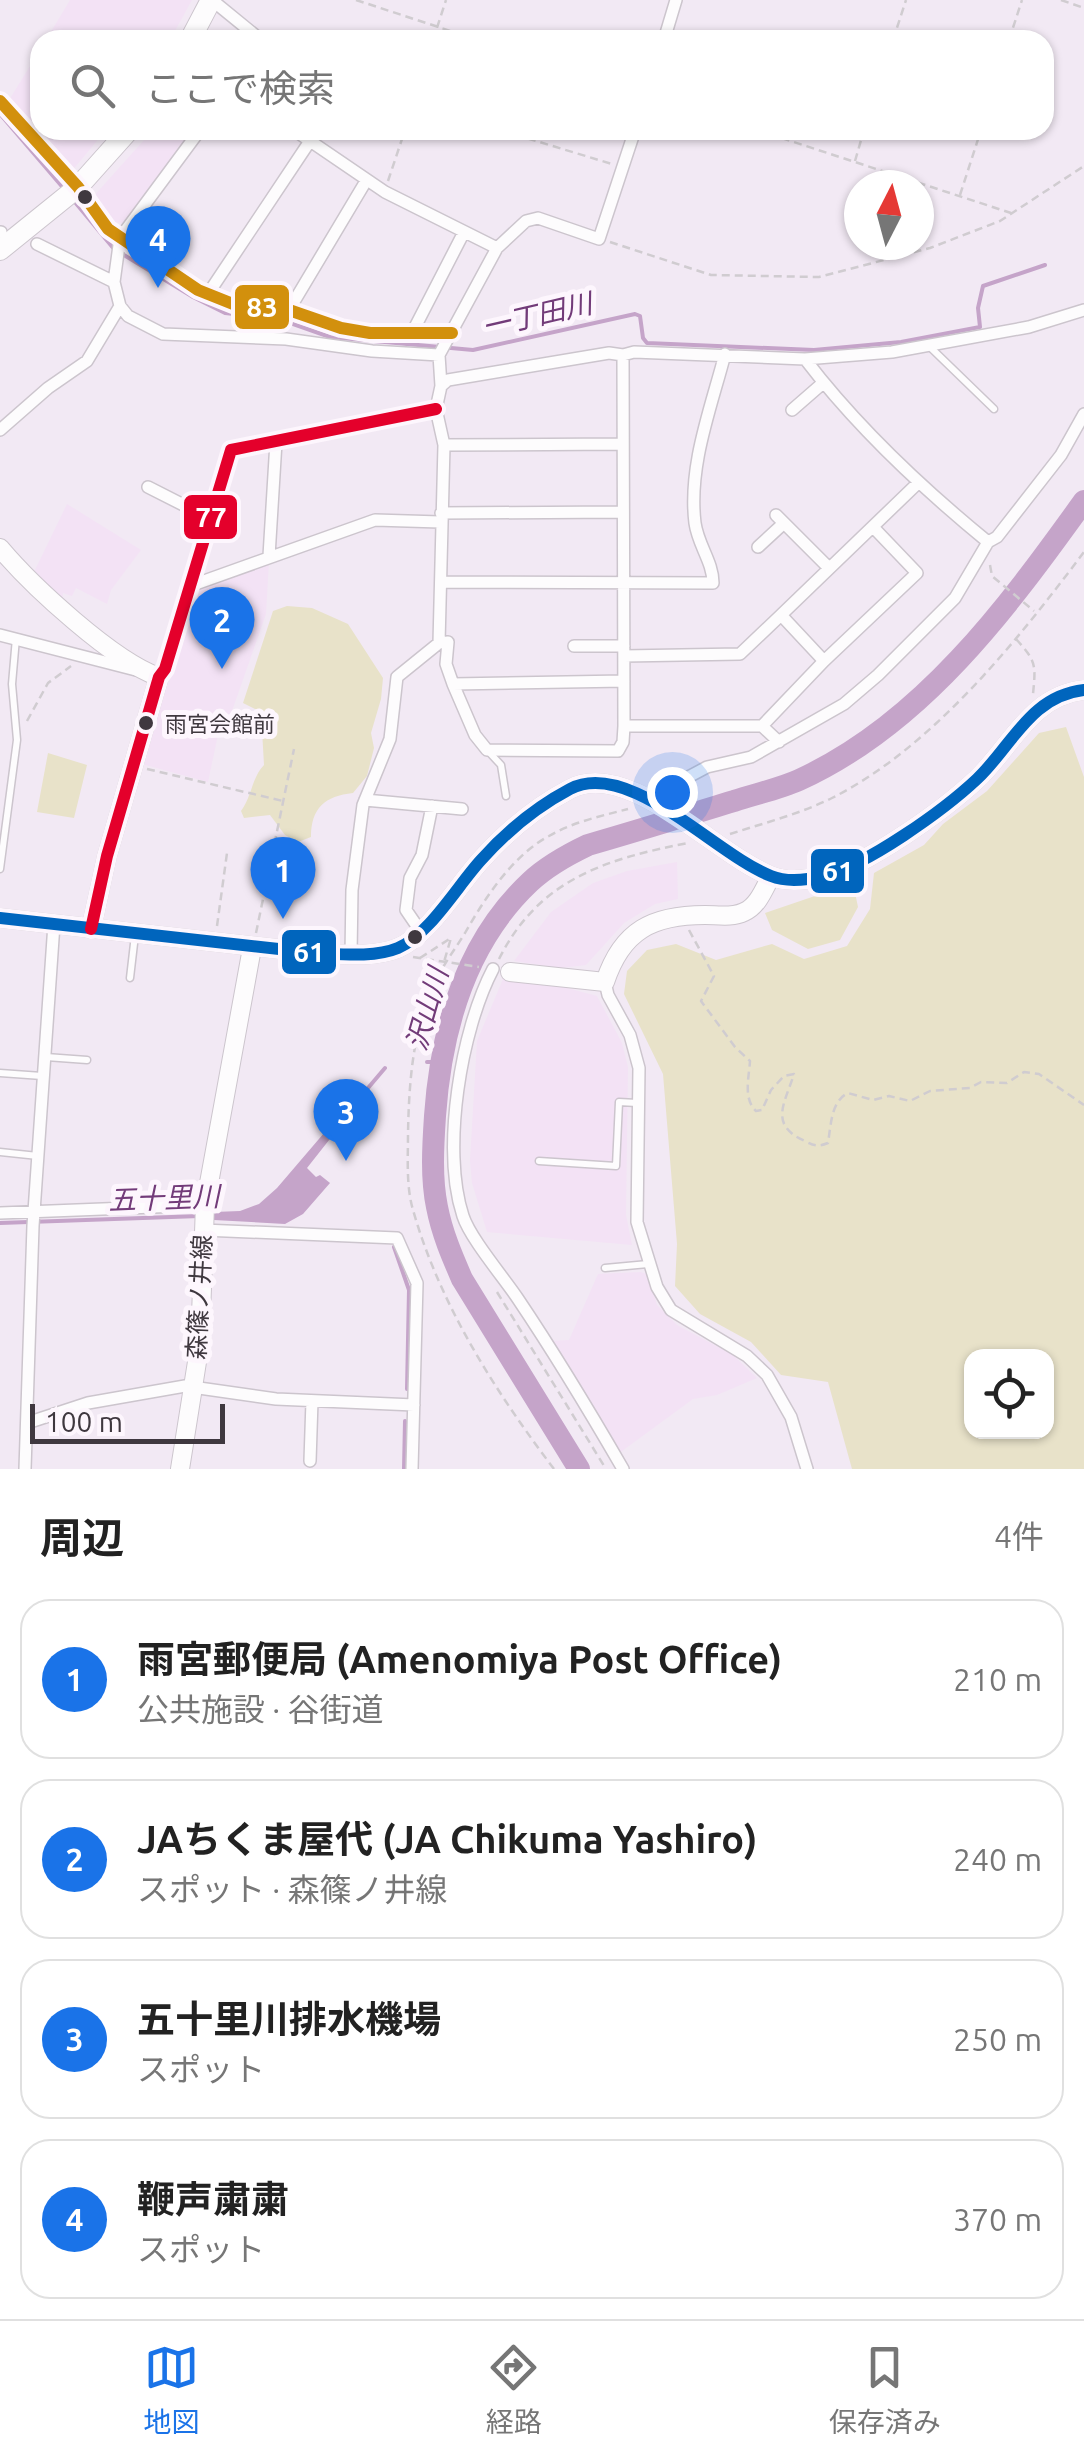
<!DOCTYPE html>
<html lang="ja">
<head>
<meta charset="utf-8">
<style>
	body { margin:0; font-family:Ubuntu,"Noto Sans JP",sans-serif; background:#f2f2f2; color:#222 }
	.controls { position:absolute; right:30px; bottom:30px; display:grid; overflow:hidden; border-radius:20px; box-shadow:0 2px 8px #0004 }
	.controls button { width:90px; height:90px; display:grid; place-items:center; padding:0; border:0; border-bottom:2px solid #e0e0e0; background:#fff; color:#222; font:50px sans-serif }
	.compass { position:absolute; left:844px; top:170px; width:90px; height:90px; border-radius:50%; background:#fff; box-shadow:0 2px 8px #0004; rotate:6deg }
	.scale { position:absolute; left:30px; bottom:25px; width:195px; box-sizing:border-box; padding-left:10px; border:5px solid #3f383f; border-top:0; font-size:28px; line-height:35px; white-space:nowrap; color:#3f383f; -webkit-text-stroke:8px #fdf6fd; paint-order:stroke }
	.you { position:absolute; left:672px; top:792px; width:35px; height:35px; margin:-25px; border:8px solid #fff; border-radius:50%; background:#1a73e8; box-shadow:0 0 0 15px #1a73e833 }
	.badge { display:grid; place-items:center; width:65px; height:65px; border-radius:50%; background:#1a73e8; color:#fff; font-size:32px; font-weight:700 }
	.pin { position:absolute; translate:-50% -82px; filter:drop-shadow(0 2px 5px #0008) }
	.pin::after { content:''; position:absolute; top:52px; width:35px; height:30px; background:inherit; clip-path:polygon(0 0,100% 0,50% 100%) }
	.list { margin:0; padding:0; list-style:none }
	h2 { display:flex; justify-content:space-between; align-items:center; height:130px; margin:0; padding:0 40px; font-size:42px }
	h2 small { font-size:32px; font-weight:400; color:#767676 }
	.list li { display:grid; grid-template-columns:65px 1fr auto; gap:30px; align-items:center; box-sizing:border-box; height:160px; margin:0 20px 20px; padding:0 20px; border:2px solid #e0e0e0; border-radius:30px }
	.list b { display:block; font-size:38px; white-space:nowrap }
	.list p { margin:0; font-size:32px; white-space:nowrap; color:#767676 }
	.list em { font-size:32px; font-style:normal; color:#767676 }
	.icon { flex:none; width:55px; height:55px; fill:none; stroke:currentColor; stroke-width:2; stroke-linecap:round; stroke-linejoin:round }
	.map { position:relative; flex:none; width:1084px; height:1469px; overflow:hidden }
	.search { position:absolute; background:#fff; box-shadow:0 2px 8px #0004; left:30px; right:30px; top:30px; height:110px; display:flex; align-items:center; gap:25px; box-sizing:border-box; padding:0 35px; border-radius:30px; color:#767676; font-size:38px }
	.sheet { height:850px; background:#fff }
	nav { display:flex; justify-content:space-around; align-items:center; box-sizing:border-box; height:140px; border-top:2px solid #e0e0e0; background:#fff; font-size:28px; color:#767676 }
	nav a { display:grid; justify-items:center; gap:5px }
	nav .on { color:#1a73e8 }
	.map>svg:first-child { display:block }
</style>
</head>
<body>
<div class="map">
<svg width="1084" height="1469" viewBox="0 0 1084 1469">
	<rect width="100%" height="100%" fill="#f2e9f4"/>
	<!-- built -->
	<path fill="#f3e2f5" d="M70,0H192L170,40H46Z
		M40,50V130H106L71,172L9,100Z
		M153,130H192L124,223L111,222L92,198Z
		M67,504L141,550L111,590L107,604L76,588L72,596L63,593L62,600L34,572Z
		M269,561L266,614L232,711L218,735L208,782L142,764L190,595L201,584Z
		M677,862L678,899L655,904L624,923L586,965L560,968L514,961L551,912L593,883L627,871Z
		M503,979L556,985L597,996L622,1043L628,1067L626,1215L632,1245L487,1232L472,1183L470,1160L477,1041Z
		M641,1272L648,1275L657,1305L677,1325L733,1355L757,1378L717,1395L693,1399L618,1454L550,1341L569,1340L598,1274Z"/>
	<!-- green -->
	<path fill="#e8e2c9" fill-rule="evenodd" d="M287,606L312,608L348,624L383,678L381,699L371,733L374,748L367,776L353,793C325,796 311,808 311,837L298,842L285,835L270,815L244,818L241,811C252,796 252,777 264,765L261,712L243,703L273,611Z
		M1066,727L1084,777V1469H852L828,1382L781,1375L751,1342L700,1314L675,1286L677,1244L663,1074L624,994L627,971L647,950L676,944L716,960L772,944L804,959L847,946L870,909L874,873L924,845L943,824L987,791L1039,733ZM972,1356H1046V1432H972Z
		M48,753L87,765L74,818L37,812Z
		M853,883L858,907L840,940L808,949L772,930L765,913Z"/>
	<!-- water -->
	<path fill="#c5a4c9" d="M342,1112L348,1116L307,1168L316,1177L320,1175L330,1183L303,1214L285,1224L214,1220V1212L240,1211L259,1204L277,1188Z"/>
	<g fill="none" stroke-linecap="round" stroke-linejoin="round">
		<!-- stream -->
		<path stroke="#c5a4c9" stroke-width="4" d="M0,114L65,190
			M74,201L114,249L193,297L225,313L279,319L330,337L473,350L635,314L640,316L643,338L647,343L814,350L901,342L980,327L978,308L983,286L1045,265
			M427,1062H440
			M368,1088L385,1068
			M342,1118L356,1103
			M0,1223L200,1216
			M394,1247L409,1290L407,1389
			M404,1469L405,1421"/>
		<!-- river -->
		<path stroke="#c5a4c9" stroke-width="22" d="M579,1469L462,1279C452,1256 442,1233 437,1207C431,1178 433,1146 435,1116C441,1029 465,943 530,882C547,866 567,855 588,845C637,831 685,816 734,801C755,794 779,789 799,780C922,724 1007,608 1084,501"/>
		<defs>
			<path id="lane" d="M930,347L994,409
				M488,751L501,765L506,796
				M0,869L17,740L12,684L16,638
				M130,978L135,935
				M46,1057L87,1060
				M0,1073L42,1076
				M0,1152L38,1156
				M539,1161L616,1166L619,1102L637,1103
				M605,1268L648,1264"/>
			<path id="street" d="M212,0L261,40
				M664,40L676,0
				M0,101L78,187L108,229L198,290L233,304L289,310L341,328L370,333H452
				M294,130L385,192L497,248
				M0,232H1
				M37,244L114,282
				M208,294L310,141
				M120,306L128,316L163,334L286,339L372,351L439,355
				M289,310L366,181
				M412,333L463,234
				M623,355L624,726H762L779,742
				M805,359C857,427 922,488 988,542
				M441,386L448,380L609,353L623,355L634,352L805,359L892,352L1029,327L1084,310
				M792,410L823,383
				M0,430L48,388L87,361L120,306L114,282L120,238L200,130
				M444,445L623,444
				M148,487L211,519
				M441,513L623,512
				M776,515L829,568
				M873,527L917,573L824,661L781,615L919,482
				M758,547L784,523
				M269,556L276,442
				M441,582L713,583C713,562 698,545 695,523C688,466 711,408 725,354
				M190,586L375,520L440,522
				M0,635L136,670
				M439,643L444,445L436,409L441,386L439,355L497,248L526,221L538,218L599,239L635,130
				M439,643L448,642L446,664L453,684
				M574,646H624
				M624,656L740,654L781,615
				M159,677L165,669L231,450L436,409
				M624,726L623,742L618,751L487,750L475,735L453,684L624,681
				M762,726L824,661
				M647,799L707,767L751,757L844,704L878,675L955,598L988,542L997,537L1061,455L1084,414
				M365,800L462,809
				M421,932L406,910L410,878L422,855L432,806
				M351,955L352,890L363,805L390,739L397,677L439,643
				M493,969C461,1030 441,1149 463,1216C470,1238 504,1278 518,1299C555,1354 590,1412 623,1469
				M605,982L608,995L630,1035L639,1068L637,1222L657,1287L671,1310L747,1356L767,1375L791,1417L807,1469
				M0,1213L205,1205
				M203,1230L397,1238L417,1283L412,1469
				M27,1423L88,1403L185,1386L276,1399L414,1405
				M310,1461L312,1401
				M25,1469L33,1226L54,924"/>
			<path id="secondary" d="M0,548C32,586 113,661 159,677L107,856L91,929
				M0,918L315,953C340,954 374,958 398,948C429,935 458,885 481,860C506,832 536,807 570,789C629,758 716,855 771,876C786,882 807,880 823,876C866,866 944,810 977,779C1012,746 1030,696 1084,690
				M510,972L605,982C622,930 653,915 705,915C717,915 732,918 744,912C758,906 764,889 771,876
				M180,1469L200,1343L205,1205L252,948"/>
			<path id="highway" d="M190,40L211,0
				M0,250L78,187L129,130"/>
		</defs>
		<!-- lane casing -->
		<use href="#lane" stroke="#ccc5cd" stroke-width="9"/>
		<!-- street casing -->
		<use href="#street" stroke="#ccc5cd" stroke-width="14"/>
		<!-- secondary casing -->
		<use href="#secondary" stroke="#ccc5cd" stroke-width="20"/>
		<!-- highway casing -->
		<use href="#highway" stroke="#ccc5cd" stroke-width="22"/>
		<!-- path -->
		<path stroke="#d0ccd0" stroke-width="2.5" stroke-dasharray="8 5" stroke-linecap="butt" d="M356,0L478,40
			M1061,0L1084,8
			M433,40L446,0
			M893,40L906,0
			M1009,40L1022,0
			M757,130L1011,213
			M503,131L612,164
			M855,161L864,130
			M388,181L405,130
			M960,195L981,130
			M610,242L711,275L819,277L930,248L1000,221L1084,166
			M990,565L992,576L1034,611
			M1016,639C1036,661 1036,664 1033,694
			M27,721L48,683L71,666
			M147,769L283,801
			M730,834C764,823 800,814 832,798C933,747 1017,641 1084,552
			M217,926L227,853
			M689,930L714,976L701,1001L735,1047L750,1061C749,1077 743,1099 756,1111L762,1110L771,1090L784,1076L794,1074C785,1103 768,1125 805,1141C814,1146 818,1147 828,1143C831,1125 831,1101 848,1093L873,1100L889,1096L910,1101L930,1091L970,1088L981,1082L1007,1083L1024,1072L1039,1074L1084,1105
			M256,933L294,749
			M413,957L479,967
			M420,958L451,938L444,962
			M499,959C539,879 606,859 688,843
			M497,1292L606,1469
			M554,1469C495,1391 440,1305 413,1210C406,1186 408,1158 408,1134C409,1079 413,1021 441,971C448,958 457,946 465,933C485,898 512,856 549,836C573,822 601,816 628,809"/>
		<!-- lane -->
		<use href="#lane" stroke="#fdfcfd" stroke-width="6"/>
		<!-- street -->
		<use href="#street" stroke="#fdfcfd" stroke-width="11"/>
		<!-- secondary -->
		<use href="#secondary" stroke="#fdfcfd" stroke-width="18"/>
		<!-- highway -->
		<use href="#highway" stroke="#fdfcfd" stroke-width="20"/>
		<defs>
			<path id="bus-1" d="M0,918L315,953C340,954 374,958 398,948C429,935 458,885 481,860C506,832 536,807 570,789C629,758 716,855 771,876C786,882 807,880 823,876C866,866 944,810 977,779C1012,746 1030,696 1084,690"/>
			<path id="bus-2" d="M0,101L78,187L108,229L198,290L233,304L289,310L341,328L370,333H452"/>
			<path id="bus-3" d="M91,929L107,856L159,677L165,669L231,450L436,409"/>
		</defs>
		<!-- bus-1 casing -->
		<use href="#bus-1" stroke="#fdf6fd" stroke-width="20"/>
		<!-- bus-2 casing -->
		<use href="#bus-2" stroke="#fdf6fd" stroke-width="20"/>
		<!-- bus-3 casing -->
		<use href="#bus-3" stroke="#fdf6fd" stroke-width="20"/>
		<!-- bus-1 -->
		<use href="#bus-1" stroke="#0065bd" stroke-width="12"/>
		<!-- bus-2 -->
		<use href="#bus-2" stroke="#d2900d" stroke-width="12"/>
		<!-- bus-3 -->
		<use href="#bus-3" stroke="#e4002b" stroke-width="12"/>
	</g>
	<!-- markers -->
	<g fill="#3f383f" stroke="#fdf6fd" stroke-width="4">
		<circle cx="85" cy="197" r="9"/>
		<circle cx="146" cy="723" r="9"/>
		<circle cx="415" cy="937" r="9"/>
	</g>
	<g text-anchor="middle" stroke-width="10" stroke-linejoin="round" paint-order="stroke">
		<!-- bus labels -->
		<g font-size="22" fill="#3f383f" stroke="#fdf6fd" text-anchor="start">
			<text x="165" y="732">雨宮会館前</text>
		</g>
		<!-- street labels -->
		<g font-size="25" fill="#3f383f" stroke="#fdf6fd">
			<text transform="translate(199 1297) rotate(-87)" y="9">森篠ノ井線</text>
		</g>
		<!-- water labels -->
		<g font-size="28" font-style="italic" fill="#723b79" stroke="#fdf6fd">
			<text transform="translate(537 315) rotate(-13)" y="10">一丁田川</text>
			<text transform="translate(427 1009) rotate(-74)" y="10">沢山川</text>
			<text transform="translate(164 1198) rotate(-2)" y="10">五十里川</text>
		</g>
	</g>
	<g stroke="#fdf6fd" stroke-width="4">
		<rect x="233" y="283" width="58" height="48" rx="10" fill="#d2900d"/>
		<rect x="182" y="493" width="57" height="48" rx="10" fill="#e4002b"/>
		<rect x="809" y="847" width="57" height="48" rx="10" fill="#0065bd"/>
		<rect x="280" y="928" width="58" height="48" rx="10" fill="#0065bd"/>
	</g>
	<g font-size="28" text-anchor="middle" font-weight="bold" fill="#fff">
		<text x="262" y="317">83</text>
		<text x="211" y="527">77</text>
		<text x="838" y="881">61</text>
		<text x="309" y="962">61</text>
	</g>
</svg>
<div class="controls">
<button><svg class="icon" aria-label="locate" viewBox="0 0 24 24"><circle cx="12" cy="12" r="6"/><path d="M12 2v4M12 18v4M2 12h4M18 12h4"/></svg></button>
</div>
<svg class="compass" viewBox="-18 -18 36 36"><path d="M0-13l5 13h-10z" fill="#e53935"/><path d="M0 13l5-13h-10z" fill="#767676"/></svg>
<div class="scale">100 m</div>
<div class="you"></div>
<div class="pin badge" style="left:283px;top:919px">1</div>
<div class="pin badge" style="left:222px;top:669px">2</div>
<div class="pin badge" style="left:346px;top:1161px">3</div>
<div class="pin badge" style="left:158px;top:288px">4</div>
<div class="search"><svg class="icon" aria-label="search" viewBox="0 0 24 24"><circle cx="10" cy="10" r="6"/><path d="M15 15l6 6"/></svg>ここで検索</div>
</div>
<section class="sheet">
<h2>周辺<small>4件</small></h2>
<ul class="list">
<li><span class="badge">1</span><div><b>雨宮郵便局 (Amenomiya Post Office)</b><p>公共施設 · 谷街道</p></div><em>210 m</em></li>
<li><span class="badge">2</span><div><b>JAちくま屋代 (JA Chikuma Yashiro)</b><p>スポット · 森篠ノ井線</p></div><em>240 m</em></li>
<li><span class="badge">3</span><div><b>五十里川排水機場</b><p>スポット</p></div><em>250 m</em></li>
<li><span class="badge">4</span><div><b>鞭声粛粛</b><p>スポット</p></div><em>370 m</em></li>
</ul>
</section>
<nav>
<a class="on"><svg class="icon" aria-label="map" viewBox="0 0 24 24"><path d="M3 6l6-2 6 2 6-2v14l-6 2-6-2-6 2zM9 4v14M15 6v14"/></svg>地図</a>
<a><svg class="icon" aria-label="directions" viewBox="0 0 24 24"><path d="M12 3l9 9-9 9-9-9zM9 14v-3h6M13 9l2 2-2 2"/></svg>経路</a>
<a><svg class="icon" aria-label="saved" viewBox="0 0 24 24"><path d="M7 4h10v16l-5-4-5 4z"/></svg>保存済み</a>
</nav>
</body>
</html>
